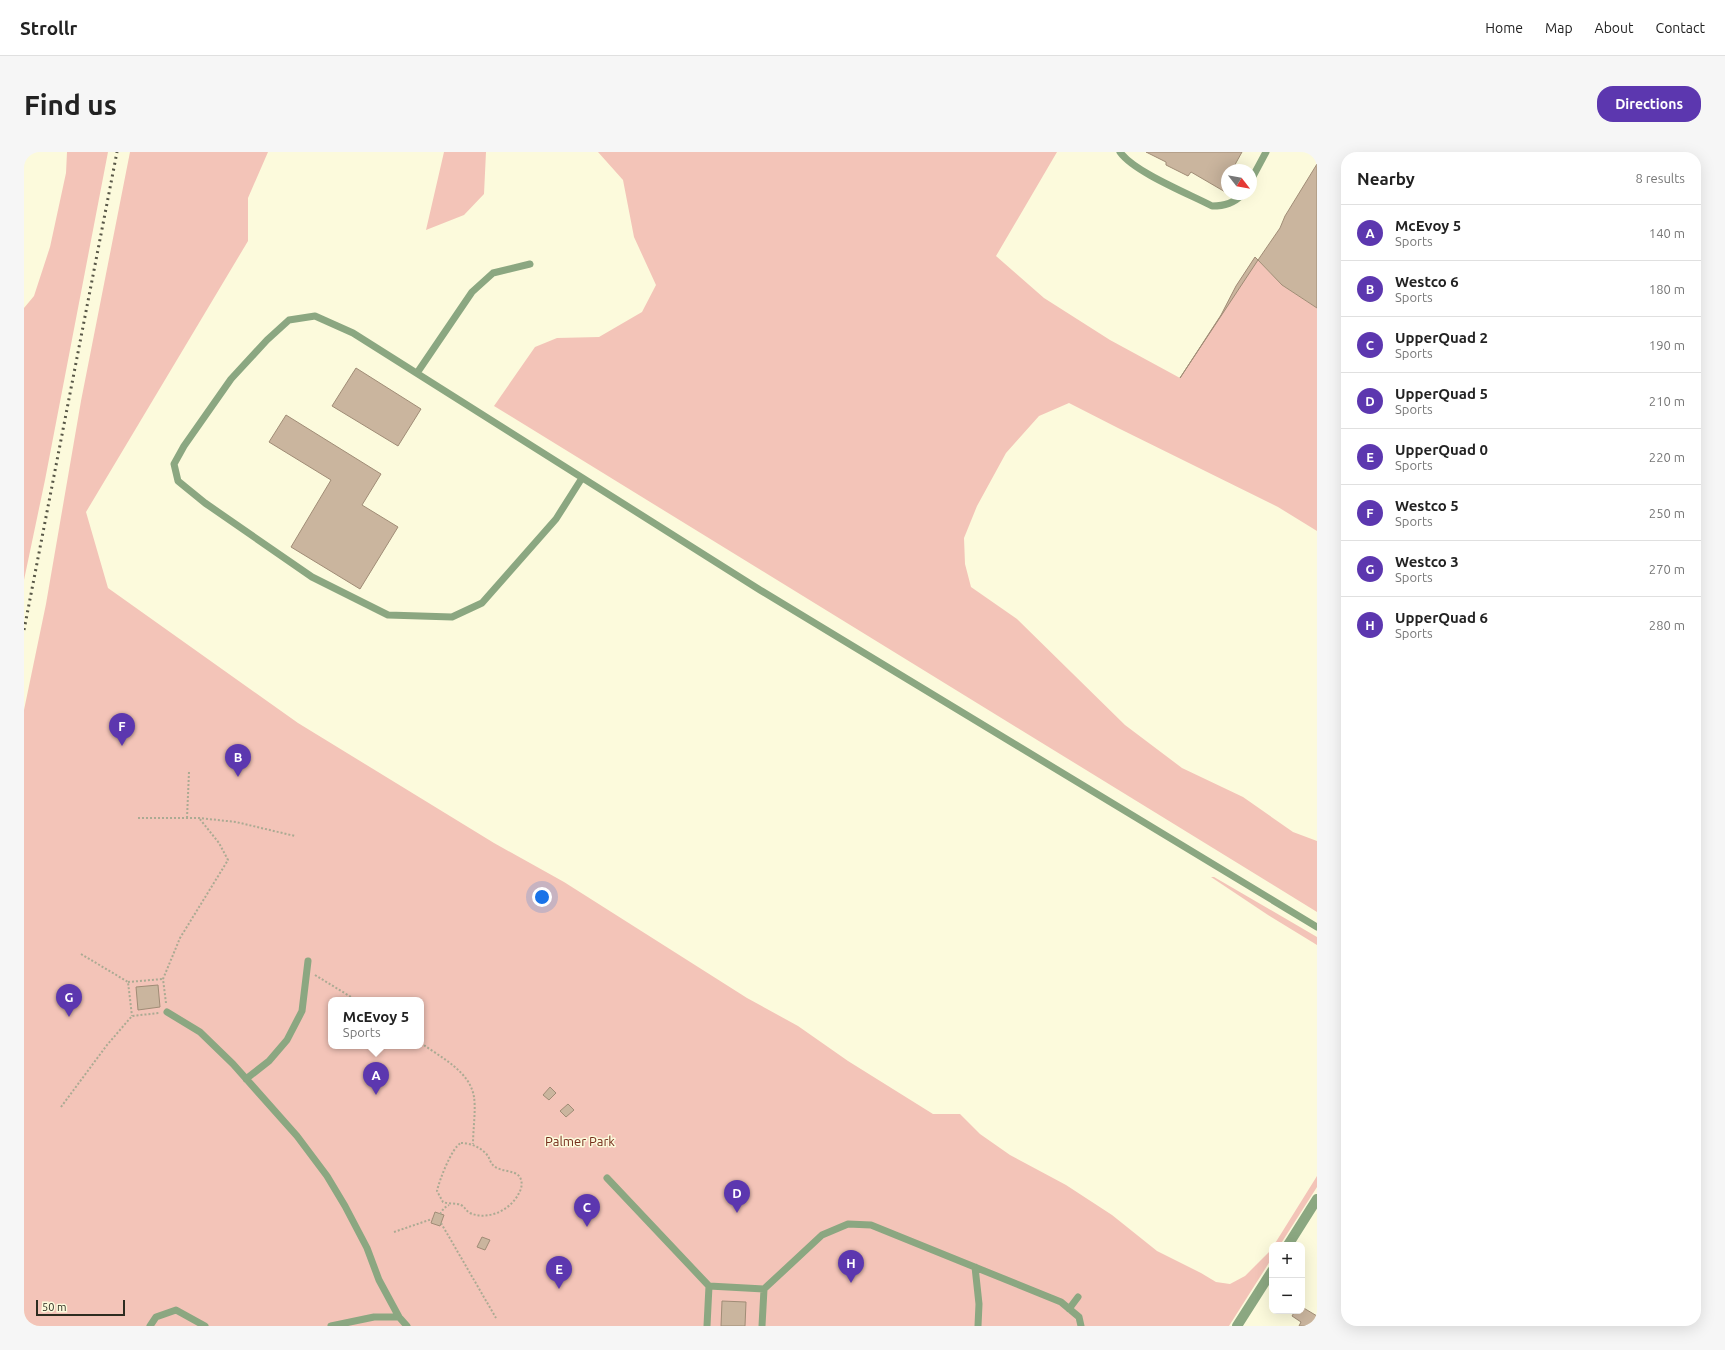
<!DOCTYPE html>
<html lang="en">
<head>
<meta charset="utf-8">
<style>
	body { margin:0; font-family:Ubuntu,sans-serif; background:#f6f6f6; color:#222 }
	.controls { position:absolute; right:12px; bottom:12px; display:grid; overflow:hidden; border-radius:8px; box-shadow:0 4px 16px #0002 }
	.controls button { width:36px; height:36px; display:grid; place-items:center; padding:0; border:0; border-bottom:1px solid #e0e0e0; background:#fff; color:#222; font:20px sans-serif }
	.compass { position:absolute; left:1197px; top:12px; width:36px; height:36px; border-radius:50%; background:#fff; box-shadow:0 4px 16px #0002; rotate:121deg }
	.scale { position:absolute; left:12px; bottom:10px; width:89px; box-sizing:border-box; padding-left:4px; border:2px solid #2d2c20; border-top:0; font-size:11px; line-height:14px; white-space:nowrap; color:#2d2c20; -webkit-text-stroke:3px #fcfadc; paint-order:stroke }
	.you { position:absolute; left:518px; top:745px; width:14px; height:14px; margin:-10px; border:3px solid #fff; border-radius:50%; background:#1a73e8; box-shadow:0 0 0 6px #1a73e833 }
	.badge { display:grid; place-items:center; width:26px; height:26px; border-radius:50%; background:#5c37af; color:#fff; font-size:13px; font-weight:700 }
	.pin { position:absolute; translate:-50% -33px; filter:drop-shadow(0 1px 2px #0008) }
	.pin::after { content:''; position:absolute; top:21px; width:14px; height:12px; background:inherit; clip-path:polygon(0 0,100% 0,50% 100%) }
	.popup { position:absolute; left:304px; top:845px; width:96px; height:52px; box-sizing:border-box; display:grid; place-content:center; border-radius:8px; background:#fff; filter:drop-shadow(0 1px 3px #0005); font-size:13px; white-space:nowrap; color:#767676 }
	.popup b { font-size:15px; color:#222 }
	.popup::after { content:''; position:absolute; left:50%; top:100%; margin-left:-8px; border:8px solid transparent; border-top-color:#fff }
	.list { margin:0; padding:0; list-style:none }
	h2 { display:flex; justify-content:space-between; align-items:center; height:52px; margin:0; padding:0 16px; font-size:17px }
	h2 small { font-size:13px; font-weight:400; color:#767676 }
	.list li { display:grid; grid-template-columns:26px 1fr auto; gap:12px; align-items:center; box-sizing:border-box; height:56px; padding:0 16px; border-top:1px solid #e0e0e0 }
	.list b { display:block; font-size:15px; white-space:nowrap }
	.list p { margin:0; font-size:13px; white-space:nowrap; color:#767676 }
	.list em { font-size:13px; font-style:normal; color:#767676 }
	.map { position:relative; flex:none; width:1293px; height:1174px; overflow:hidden; border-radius:16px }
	header { display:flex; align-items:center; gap:24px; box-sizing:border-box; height:56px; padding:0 20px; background:#fff; border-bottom:1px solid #e0e0e0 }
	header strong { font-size:19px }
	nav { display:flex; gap:22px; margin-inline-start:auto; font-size:14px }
	.intro { display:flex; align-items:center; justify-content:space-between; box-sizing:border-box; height:96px; padding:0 24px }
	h1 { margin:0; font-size:28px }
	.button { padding:10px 18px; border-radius:16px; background:#5c37af; color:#fff; font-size:14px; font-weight:700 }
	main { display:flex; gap:24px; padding:0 24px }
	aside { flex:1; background:#fff; border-radius:16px; box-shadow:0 4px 16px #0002 }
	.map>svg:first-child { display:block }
</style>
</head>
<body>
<header>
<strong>Strollr</strong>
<nav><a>Home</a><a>Map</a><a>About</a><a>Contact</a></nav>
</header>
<div class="intro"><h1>Find us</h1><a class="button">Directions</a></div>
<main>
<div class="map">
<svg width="1293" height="1174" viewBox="0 0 1293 1174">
	<rect width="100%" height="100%" fill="#fcfadc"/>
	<!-- green -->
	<path fill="#f3c4b8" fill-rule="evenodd" d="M43,0H84L21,328L0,428V156L10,144L26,95L42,21Z
		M106,0H244L224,46V89L62,360L84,436L274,571L470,691L540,730L723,846L774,874L824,909L909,962H936L956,982L986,1003L1042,1033L1088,1063L1133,1099L1177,1121L1192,1130L1206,1132L1221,1124L1248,1097V1106L1205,1174H0V558L22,452L57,249ZM307,848H397V894H307Z
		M420,0H462L460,42L440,63L402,78Z
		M574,0H1033L972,104L1020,146L1086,188L1156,226L1197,163L1212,134L1231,105L1258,133L1293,156V379L1254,355L1094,276L1045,251L1015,264L982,301L953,354L940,386L941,412L947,435L993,467L1101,573L1158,616L1219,645L1269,680L1293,689V760L470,254L511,195L533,186L575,185L618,160L632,133L610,85L599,28Z
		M1187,725H1190L1293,785V793L1244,763Z
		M1293,1024V1035L1256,1093H1250Z"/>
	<!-- building -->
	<path fill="#cab59e" stroke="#a08c76" d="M1122,0H1218L1208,18H1203V41L1167,20L1164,24L1142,13V10Z
		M1293,12V156L1258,133L1234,108L1256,76L1261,64Z
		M1231,105L1234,108L1156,226L1197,163L1212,134Z
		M332,216L397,257L374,294L308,254Z
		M262,263L357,322L338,353L374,375L336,437L267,395L307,328L245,290Z
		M134,833L136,855L114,858L112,835Z
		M526,935L532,941L525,948L519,943Z
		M544,952L550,958L542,965L536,959Z
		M411,1060L420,1063L416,1074L407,1071Z
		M458,1085L466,1088L461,1098L453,1095Z
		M698,1149L722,1150L721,1174H697Z
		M1278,1155L1293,1164V1174H1275L1277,1170L1268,1164L1271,1159H1278Z"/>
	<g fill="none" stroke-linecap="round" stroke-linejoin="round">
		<!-- path -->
		<path stroke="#abaa93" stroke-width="2" stroke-dasharray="2 2" stroke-linecap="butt" d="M114,666H175L212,670L271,684
			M163,666L165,620
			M57,802L104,830L108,864
			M291,823L332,848
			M104,830L139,827
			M142,851L139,827L156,786L204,708L195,691L175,666
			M397,891C416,905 446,919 450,945C452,958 449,978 449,992
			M37,955L83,893L108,864L135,861
			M437,991C447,991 458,996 464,1004C466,1008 467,1012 470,1014C477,1020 490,1018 495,1024C499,1029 498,1036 495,1041C487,1058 464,1069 446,1061C442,1059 441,1055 437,1053C433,1051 424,1052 419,1050L413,1039C415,1029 428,995 437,991Z
			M416,1062L420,1056L425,1053
			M417,1071L472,1166
			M370,1080L408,1067"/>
		<!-- service -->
		<path stroke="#8ba781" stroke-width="7" d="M1096,0C1110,20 1165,42 1188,54C1201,54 1210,51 1219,42
			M1227,28L1242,0
			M393,221L448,140L469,121L506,112
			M558,326L532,367L458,451L428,465L364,463L288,425L181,351L154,329L150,312L160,294L207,227L243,188L265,168L291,164L329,181L736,438L1293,775
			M143,860L176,880L209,912L273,984L303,1024L321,1054L343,1096L355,1128L375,1165L383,1174
			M222,927L245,909L263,888L278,859L284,809
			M583,1026L685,1134L683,1174
			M951,1115L955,1152L954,1174
			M685,1134L740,1137
			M1045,1157L1054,1145
			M126,1174L132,1165L152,1158L181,1174
			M307,1174L350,1165H375
			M738,1174L740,1137L798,1083L824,1072L847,1073L1037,1150L1055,1165L1057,1174"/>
		<!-- tertiary -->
		<path stroke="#8ba781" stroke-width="10" d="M1264,1093L1293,1047
			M1213,1174L1248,1119"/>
		<!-- rail -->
		<path stroke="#585747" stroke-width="3" stroke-dasharray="2 4" stroke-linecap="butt" d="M0,478L93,0"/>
	</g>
	<g text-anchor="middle" stroke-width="3" stroke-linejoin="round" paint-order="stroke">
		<!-- park labels -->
		<g font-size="13" fill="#752c1a" stroke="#fcfadc">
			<text x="556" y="994">Palmer Park</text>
		</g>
	</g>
</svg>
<div class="controls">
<button>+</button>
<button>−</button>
</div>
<svg class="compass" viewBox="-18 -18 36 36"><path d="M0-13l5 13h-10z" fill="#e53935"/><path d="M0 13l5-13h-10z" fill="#767676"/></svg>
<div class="scale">50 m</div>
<div class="you"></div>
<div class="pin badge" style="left:352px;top:943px">A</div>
<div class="popup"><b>McEvoy 5</b>Sports</div>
<div class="pin badge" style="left:214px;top:625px">B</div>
<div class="pin badge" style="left:563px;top:1075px">C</div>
<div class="pin badge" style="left:713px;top:1061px">D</div>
<div class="pin badge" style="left:535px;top:1137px">E</div>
<div class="pin badge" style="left:98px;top:594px">F</div>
<div class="pin badge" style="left:45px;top:865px">G</div>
<div class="pin badge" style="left:827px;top:1131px">H</div>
</div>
<aside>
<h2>Nearby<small>8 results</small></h2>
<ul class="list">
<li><span class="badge">A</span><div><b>McEvoy 5</b><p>Sports</p></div><em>140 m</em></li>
<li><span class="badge">B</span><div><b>Westco 6</b><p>Sports</p></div><em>180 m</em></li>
<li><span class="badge">C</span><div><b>UpperQuad 2</b><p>Sports</p></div><em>190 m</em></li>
<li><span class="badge">D</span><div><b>UpperQuad 5</b><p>Sports</p></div><em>210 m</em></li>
<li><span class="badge">E</span><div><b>UpperQuad 0</b><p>Sports</p></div><em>220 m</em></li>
<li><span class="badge">F</span><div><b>Westco 5</b><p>Sports</p></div><em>250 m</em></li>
<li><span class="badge">G</span><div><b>Westco 3</b><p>Sports</p></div><em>270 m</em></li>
<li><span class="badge">H</span><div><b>UpperQuad 6</b><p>Sports</p></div><em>280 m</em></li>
</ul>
</aside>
</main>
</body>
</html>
